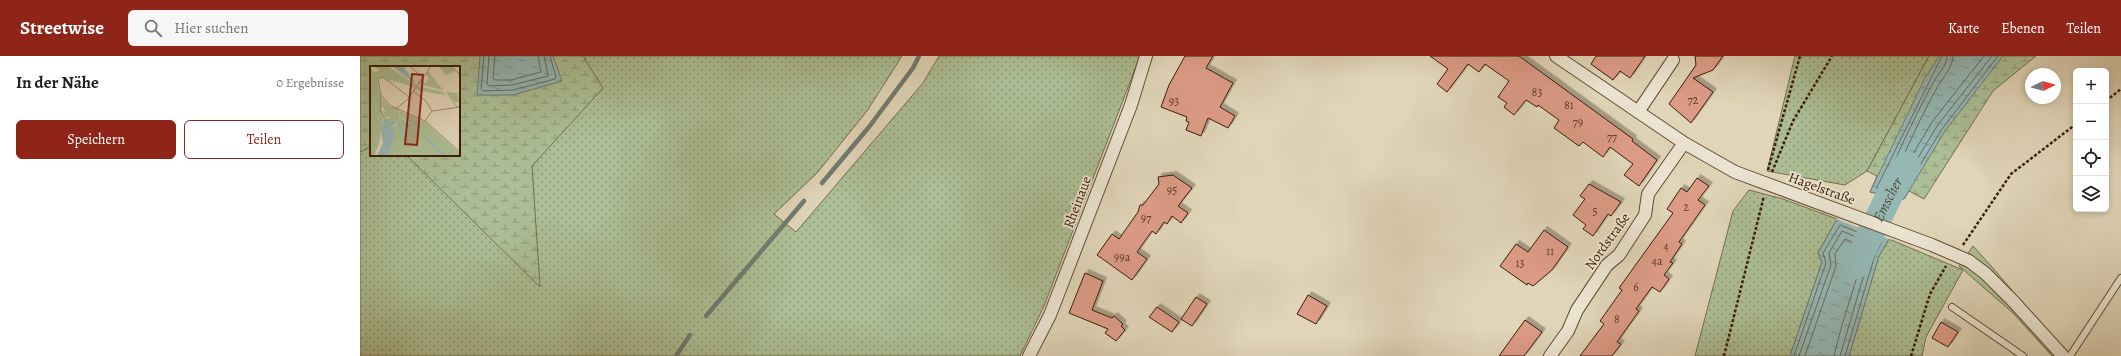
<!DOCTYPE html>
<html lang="de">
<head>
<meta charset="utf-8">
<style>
	body { margin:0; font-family:Alegreya,serif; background:#f6f6f6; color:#222 }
	.controls { position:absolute; right:12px; top:12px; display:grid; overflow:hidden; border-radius:6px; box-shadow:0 2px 6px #0003 }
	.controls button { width:36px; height:36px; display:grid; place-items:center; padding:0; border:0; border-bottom:1px solid #e0e0e0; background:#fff; color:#222; font:20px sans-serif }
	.compass { position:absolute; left:1665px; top:12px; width:36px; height:36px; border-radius:50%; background:#fff; box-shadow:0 2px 6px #0003; rotate:85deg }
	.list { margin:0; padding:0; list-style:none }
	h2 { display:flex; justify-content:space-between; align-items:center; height:52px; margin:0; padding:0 16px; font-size:17px }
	h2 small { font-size:13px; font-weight:400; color:#767676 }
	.actions { display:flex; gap:8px; padding:12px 16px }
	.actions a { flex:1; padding:9px 0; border:1px solid #8f2418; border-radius:6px; text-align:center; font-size:14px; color:#8f2418 }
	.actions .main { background:#8f2418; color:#fff }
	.icon { flex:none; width:22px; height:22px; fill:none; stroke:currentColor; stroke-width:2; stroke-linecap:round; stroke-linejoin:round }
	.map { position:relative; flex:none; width:1761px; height:300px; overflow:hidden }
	header { display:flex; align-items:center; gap:24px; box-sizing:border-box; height:56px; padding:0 20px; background:#8f2418; color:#fff }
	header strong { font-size:19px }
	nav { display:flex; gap:22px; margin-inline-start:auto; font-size:14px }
	.search { width:280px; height:36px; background:#f6f6f6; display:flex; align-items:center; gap:10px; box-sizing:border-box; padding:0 14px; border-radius:6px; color:#767676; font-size:15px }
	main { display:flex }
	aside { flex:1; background:#fff }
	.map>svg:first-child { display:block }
</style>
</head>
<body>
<header>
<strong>Streetwise</strong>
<div class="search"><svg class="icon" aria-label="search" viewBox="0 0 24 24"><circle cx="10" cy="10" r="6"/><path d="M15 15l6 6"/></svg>Hier suchen</div>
<nav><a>Karte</a><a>Ebenen</a><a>Teilen</a></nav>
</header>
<main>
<aside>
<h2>In der Nähe<small>0 Ergebnisse</small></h2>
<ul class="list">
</ul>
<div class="actions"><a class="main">Speichern</a><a>Teilen</a></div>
</aside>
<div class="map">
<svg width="1761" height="300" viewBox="0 0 1761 300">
	<defs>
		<pattern id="grass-dots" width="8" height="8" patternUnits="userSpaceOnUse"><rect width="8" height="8" fill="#acbe94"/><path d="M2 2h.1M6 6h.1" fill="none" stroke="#8d9a77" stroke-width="1.8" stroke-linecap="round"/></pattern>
		<pattern id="forest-firs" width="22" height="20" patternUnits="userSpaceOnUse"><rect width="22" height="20" fill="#acbe94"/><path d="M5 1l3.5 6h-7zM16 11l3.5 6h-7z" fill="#8d9a77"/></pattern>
		<pattern id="wetland-marsh" width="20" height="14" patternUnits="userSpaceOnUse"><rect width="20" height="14" fill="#acbe94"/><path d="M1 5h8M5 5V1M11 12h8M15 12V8" fill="none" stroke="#8d9a77"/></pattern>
		<pattern id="water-ripples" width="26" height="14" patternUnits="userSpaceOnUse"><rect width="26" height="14" fill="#95b8b5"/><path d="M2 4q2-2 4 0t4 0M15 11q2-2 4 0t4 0" fill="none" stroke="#7b9591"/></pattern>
		<filter id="shadow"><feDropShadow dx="3.5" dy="-3.5" stdDeviation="0" flood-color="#0004"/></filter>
	</defs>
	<rect width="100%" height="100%" fill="#e0d5b8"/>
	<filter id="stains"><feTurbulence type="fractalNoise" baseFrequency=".005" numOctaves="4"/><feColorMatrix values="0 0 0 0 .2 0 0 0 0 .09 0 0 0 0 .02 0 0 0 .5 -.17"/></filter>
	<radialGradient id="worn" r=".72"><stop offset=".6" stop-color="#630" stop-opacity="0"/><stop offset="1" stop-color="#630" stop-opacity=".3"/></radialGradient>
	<!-- grass -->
	<path fill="url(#grass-dots)" stroke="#746e4d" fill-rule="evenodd" d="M0,0H542L507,55L457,117L414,158L436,176L563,27L579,0H780L684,250L660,300H0ZM11,11H99V99H11Z
		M1435,0H1569L1507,115L1485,129L1407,115Z
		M1389,134L1423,143L1477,163L1458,197L1462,206L1430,300H1335L1373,155Z
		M1529,183L1603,214L1566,281L1562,300H1489L1519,200Z"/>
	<!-- forest -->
	<path fill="url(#forest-firs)" stroke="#746e4d" d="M1613,190C1645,225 1675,260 1701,300H1692L1653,257L1599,210Z"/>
	<!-- wetland -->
	<path fill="url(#wetland-marsh)" stroke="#746e4d" d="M0,0H223L243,32L172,110L180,231L46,99H99V11H11V90L0,96Z
		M1569,0H1676L1633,35L1564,143L1549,135L1544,143L1510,136L1517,120L1507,115Z"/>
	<!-- water -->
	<path fill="url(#water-ripples)" stroke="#717a6f" d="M120,0H193L202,25L153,39H117Z
		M1579,0H1643L1585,75L1544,143L1510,136L1565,22Z
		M1477,163L1529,183L1519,200L1489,300H1430L1462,206L1458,197Z"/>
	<!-- pier -->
	<path fill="#e0d5b8" d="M1478,162L1530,181L1531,184L1475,163Z"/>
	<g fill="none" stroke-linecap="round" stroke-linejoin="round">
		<!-- shore -->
		<path stroke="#686a5e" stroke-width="1" d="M124,0L121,33L123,35L153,34L195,23L196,21L190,0
			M129,0L127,28L129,30L152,29L188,20L184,0
			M135,0L133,22L135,24H151L181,16L178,0
			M1582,0L1517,131V133L1543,137L1582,73L1638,0
			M1587,0C1587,10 1577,19 1573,27C1555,59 1540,94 1524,127L1525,130L1540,132L1577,70L1632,0
			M1593,0C1593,11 1583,21 1578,30C1561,60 1547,92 1533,123V125H1537L1572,66L1624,0
			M1434,300L1466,207L1463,197L1480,169L1522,186L1515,199L1485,300
			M1439,300L1471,209L1469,197L1482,175L1515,189L1510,198L1480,300
			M1445,300L1476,210L1475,198L1485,183L1506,192L1482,269L1474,300"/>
		<!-- stream -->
		<path stroke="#717a6f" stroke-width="4.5" d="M462,127L509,71L553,12L559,0
			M346,260L444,145
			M316,300L330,279"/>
		<!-- river -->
		<path stroke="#95b8b5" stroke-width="27" id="s1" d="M1495,210L1533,132L1547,109"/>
	</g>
	<!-- building -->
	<path fill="#dc9b87" stroke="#3b1d06" filter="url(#shadow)" d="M825,0H853L846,12L873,27L860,51L875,60L868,72L848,62L841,80L826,74L829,66L826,65L827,61L801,51L809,29Z
		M1070,0H1159L1273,83L1272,85L1297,104L1279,130L1264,119L1273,108L1250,91L1243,101L1223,86L1219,90L1194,72L1199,64L1178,49L1177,51L1166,44L1154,59L1144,51L1147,47L1138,41L1149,25L1125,8L1119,16L1108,8L1087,36L1077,28L1088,13Z
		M1236,0H1285L1270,22L1260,15L1253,24L1231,8Z
		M1335,0H1363L1353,14L1333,22L1353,36L1331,67L1309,48L1336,9Z
		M813,119L832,132L818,150L828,157L821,167L812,160L807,168L804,166L796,178L792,175L777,196L787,203L772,224L737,199L752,178L759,183L778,156L780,149H783L799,128L798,121Z
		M1337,122L1349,130L1338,144L1345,149L1319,186L1322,188L1310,206L1313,207L1304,219L1309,223L1300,236L1292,231L1276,253L1279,255L1257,286L1261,288L1252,300H1220L1244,268L1240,265L1262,234L1259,232L1313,157L1307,153L1321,132L1327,136Z
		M1229,128L1261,146L1251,160L1248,158L1233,180L1223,173L1226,169L1213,159L1225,143L1220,140Z
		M1184,174L1208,191L1192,214L1173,230L1168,227L1167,229L1140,210L1156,188L1168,196Z
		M725,217L743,225L732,254L752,262L754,260L763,268L761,270L765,274L756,285L745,277L748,273L709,257Z
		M948,239L967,250L956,268L937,258Z
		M836,241L847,248L832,270L821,263Z
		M797,251L819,266L812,276L789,261Z
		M1165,264L1182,276L1164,300H1139Z
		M1581,266L1598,276L1588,291L1572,282Z"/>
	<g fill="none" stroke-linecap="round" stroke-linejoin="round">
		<defs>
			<path id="service" d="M1592,251L1663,300
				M1710,300L1761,222"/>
			<path id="minor" d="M1196,0L1324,87L1375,116L1572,189L1609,205L1625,217L1653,245L1703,300
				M1278,56L1313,4
				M669,300L690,259L771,49L786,0
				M1190,300L1208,275L1217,254L1247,209L1259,199L1285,159L1288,138L1324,87"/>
		</defs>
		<!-- service casing -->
		<use href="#service" stroke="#644b32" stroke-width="8"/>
		<!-- minor casing -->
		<use href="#minor" stroke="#644b32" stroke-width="14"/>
		<!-- path -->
		<path stroke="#3b1d06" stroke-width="2.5" stroke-dasharray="3 2" stroke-linecap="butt" d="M1746,45L1761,33
			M1408,114L1440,0
			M1412,116L1433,65L1472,0
			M1603,189L1651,118L1716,68
			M1364,300L1404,140
			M1551,300L1570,238L1586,210"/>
		<!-- service -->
		<use href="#service" stroke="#ebe4d1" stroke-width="6"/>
		<!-- minor -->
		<use href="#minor" stroke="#ebe4d1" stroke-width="12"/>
	</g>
	<g text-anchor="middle" stroke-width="3.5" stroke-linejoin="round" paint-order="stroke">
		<!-- number labels -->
		<g font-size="12" fill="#633c26">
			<text x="1177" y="40">83</text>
			<text x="1333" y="48">72</text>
			<text x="814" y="49">93</text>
			<text x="1209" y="53">81</text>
			<text x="1218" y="70">79</text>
			<text x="1252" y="85">77</text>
			<text x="812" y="138">95</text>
			<text x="1326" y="155">2</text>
			<text x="1235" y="159">5</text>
			<text x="786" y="166">97</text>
			<text x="1306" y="194">4</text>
			<text x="1190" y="199">11</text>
			<text x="762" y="205">99a</text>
			<text x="1297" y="209">4a</text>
			<text x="1160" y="211">13</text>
			<text x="1276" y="235">6</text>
			<text x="1257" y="267">8</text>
		</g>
		<!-- street labels -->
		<g font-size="14" fill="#3b1d06" stroke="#ebe4d1">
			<text transform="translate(1462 132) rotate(20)" y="5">Hagelstraße</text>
			<text transform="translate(717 146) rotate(-69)" y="5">Rheinaue</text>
			<text transform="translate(1247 185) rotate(-54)" y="5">Nordstraße</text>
		</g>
		<!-- water labels -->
		<g font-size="15" font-style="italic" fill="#564c3b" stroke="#ebe4d1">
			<text dy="5" stroke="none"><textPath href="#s1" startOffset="74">Emscher</textPath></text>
		</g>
	</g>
	<!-- overview -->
	<g transform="translate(10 10)">
		<rect width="90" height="90" fill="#e0d5b8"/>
		<path d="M3,0H18L46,19L45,22L25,15L23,18V14L18,15L13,11L7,13L11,32L20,40L27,42L23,51L18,50L13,41L11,42L15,52L13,53L9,46L5,90H0V4L6,6L10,4ZM69,0H81L86,5L76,9ZM58,5L73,24L48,18L49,15L55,17L59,12L56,9ZM47,20L73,26L86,42L75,29L51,25L46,23ZM76,26L90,27L87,29L90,35L85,37L88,41L90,39V42H87ZM30,45L55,56L90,87V90H18L22,72L14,67L16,64L27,59L29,53L44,61L37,54L29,52Z" fill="#acbe94"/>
		<path d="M27,42L29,44V57L26,59L28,56L14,53L13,57V52H22L15,50L13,44L23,51ZM9,45L13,53L9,77L5,88Z" fill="#acbe94"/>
		<path d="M38,68L45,71L39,77L40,90H35L31,82L33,70Z" fill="#acbe94"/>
		<path d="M22,0H33L46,18L36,11ZM14,53L28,56L15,66L21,62L25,67L18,90H7L13,77L11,65Z" fill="#95b8b5"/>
		<path fill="none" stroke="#95b8b5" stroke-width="2" d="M30,53L42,60M29,57L33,70M55,71L76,90"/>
		<path fill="none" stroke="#9e8b71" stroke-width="1" d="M39,0L53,11M82,0L90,9M51,15L61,0M43,25L56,35L62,45M11,29L10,44L15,51M39,31L13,11L8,13L11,29L21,40L55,55L90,86M27,42L38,33L53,11M62,45L90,41M55,55L62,45"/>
		<path fill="#8f2418" fill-opacity="0.15" stroke="#8f2418" stroke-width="2" d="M42,8L53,9L47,79L35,78Z"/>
		<rect width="90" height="90" fill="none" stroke="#3b1d06" stroke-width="2"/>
	</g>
	<rect width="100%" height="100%" filter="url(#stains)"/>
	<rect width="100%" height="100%" fill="url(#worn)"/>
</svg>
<div class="controls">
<button>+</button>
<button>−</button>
<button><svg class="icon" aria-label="locate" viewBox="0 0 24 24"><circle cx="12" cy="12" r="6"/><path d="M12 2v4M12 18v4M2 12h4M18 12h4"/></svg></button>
<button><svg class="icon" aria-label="layers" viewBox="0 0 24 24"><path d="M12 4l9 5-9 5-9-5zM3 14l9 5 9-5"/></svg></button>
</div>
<svg class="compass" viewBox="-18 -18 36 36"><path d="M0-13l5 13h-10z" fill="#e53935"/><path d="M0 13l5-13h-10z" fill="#767676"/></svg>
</div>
</main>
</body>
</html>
